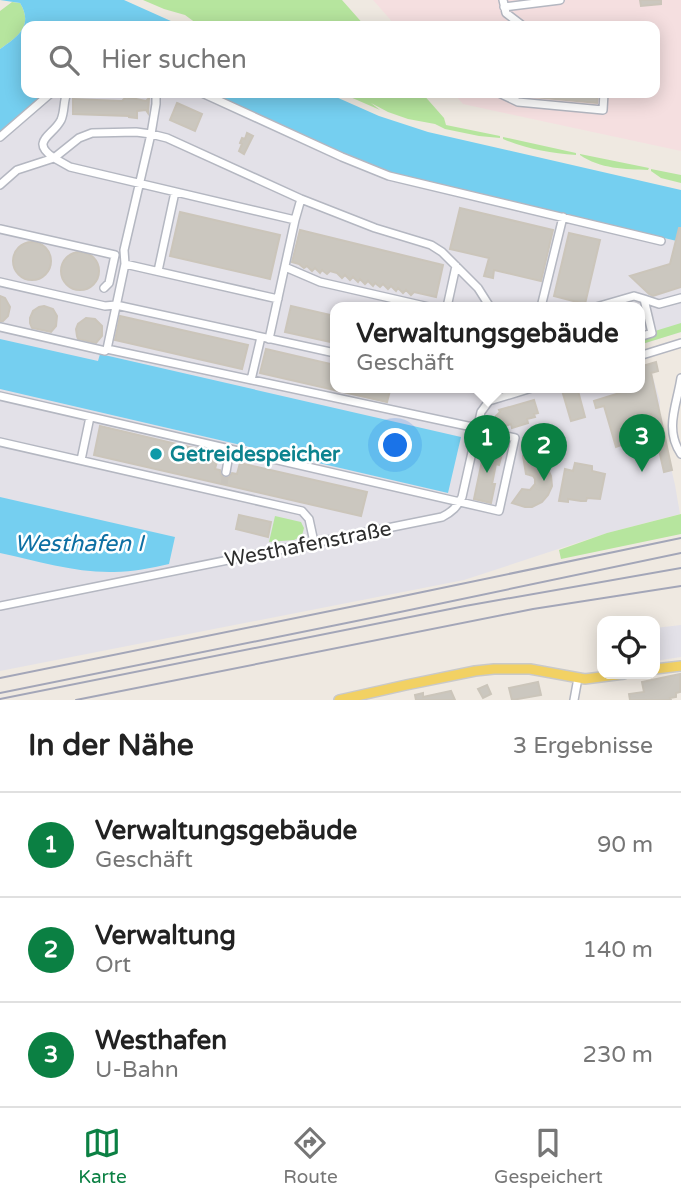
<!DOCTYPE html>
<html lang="de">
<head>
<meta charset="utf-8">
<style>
	body { margin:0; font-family:"Varela Round",sans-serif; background:#f2f2f2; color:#222 }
	.controls { position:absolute; right:21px; bottom:21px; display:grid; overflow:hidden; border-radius:14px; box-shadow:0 4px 18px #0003 }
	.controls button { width:63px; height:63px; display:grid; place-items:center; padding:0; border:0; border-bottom:2px solid #e0e0e0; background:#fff; color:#222; font:35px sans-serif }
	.you { position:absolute; left:396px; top:446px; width:24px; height:24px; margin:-18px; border:5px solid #fff; border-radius:50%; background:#1a73e8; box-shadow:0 0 0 10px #1a73e833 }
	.badge { display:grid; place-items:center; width:46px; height:46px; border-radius:50%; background:#0b8043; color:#fff; font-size:23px; font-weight:700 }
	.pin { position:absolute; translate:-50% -58px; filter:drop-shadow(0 2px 4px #0008) }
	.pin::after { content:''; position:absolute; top:37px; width:24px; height:21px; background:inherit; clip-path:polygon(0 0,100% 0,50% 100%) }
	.popup { position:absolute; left:330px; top:302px; width:315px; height:91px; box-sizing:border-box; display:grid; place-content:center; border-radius:14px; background:#fff; filter:drop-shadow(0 2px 5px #0005); font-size:23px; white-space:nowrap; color:#767676 }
	.popup b { font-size:26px; color:#222 }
	.popup::after { content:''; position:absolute; left:50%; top:100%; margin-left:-14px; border:14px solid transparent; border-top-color:#fff }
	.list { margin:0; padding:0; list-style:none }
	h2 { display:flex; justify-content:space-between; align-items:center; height:91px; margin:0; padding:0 28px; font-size:30px }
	h2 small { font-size:23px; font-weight:400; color:#767676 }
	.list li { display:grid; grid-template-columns:46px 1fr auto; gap:21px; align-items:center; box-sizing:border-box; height:105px; padding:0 28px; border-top:2px solid #e0e0e0 }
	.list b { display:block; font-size:26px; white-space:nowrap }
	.list p { margin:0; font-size:23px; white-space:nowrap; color:#767676 }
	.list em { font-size:23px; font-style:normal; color:#767676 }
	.icon { flex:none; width:38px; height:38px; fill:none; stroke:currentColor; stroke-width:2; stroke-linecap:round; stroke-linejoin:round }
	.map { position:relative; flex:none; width:681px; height:700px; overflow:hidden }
	.search { position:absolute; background:#fff; box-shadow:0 4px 18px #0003; left:21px; right:21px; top:21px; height:77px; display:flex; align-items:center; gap:18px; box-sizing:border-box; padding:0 24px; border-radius:14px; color:#767676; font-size:26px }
	.sheet { height:406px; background:#fff }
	nav { display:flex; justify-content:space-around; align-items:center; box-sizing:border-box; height:98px; border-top:2px solid #e0e0e0; background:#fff; font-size:19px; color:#767676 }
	nav a { display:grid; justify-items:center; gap:4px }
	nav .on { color:#0b8043 }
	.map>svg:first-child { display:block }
</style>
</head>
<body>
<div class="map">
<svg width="681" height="700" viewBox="0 0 681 700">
	<rect width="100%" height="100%" fill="#efe9e1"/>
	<!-- industrial -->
	<path fill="#e3e1e8" d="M46,93H208L410,178L681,242V332L639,345V307H335V387H639V367L649,364L660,401L659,417L675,485L680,514L607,533L464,580L0,671V133Z
		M681,625V657L655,661V628Z"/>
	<!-- medical -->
	<path fill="#f5dfe0" d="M373,0H681V151L463,104L453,93H655V26H396Z"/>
	<!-- green -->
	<path fill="#b6e59e" d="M143,0H342L365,26H200L185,15L164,9Z
		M12,2L20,3C34,26 17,37 0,49V11Z
		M341,93H422L444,118L446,125L500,136V138L479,136L445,129L435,124L408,119L388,112L371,103L380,110Z
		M503,137L576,153V155C550,153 527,149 503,139Z
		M580,154L649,168L648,170C625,169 600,169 580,155Z
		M651,169L681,175V183L661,178L651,171Z
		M681,323V332L639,345V340L655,333V331Z
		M681,514V534L561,559L559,550L607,533Z
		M275,516L301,522L304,528L302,536L294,540L269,542Z"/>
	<!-- water -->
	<path fill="#75cff0" d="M0,0H124L182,26H26V93H46L0,133V49C17,37 34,26 20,3Z
		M208,93H327L379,116L428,132L681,190V242L394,174L359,161Z
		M0,339L98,361L100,354L461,437L448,493L0,389Z
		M0,497L175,537L169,564C151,568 133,572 114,572C76,573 38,561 0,553Z"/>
	<!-- building -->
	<path fill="#cbc7bf" stroke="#cbc5ba" stroke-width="2" d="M640,0H661V4L641,6Z
		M524,93H598L597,103L524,96Z
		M126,97L146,101L149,98L148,113L146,110L137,111V118L129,117V116L73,114V99L122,101Z
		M177,103L202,114L195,131L170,120Z
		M247,133L253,136L244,154L239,151L242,144L240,143L242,138L245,139Z
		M460,208L553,230L541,281L494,270L493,278L484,276L489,258L450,249Z
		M180,212L280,235L270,279L170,256Z
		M679,228H681V287L653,296L649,294L630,276L670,264Z
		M300,230L443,265L436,297L414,292L411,295L406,290L403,293L398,288L396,291L391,286L388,289L383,284L380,287L375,283L373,286L368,281L365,284L360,279L358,282L353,277L350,280L345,275L342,278L337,273L330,271L327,274L322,270L320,273L315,268L312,271L307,266L304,268L299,264L292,262Z
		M569,233L600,240L585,304L554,296Z
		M13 261a19 19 0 1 1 38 0a19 19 0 1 1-38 0Z
		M61 271a19 19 0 1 1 38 0a19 19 0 1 1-38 0Z
		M0,296L5,298L10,307L8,316L3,321H0Z
		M44,306L53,309L57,316L56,326L51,332L32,328L30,323V318L33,311L39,307Z
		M291,306L335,316V343L285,332Z
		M120,316L248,345L242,369L115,340Z
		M86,318L95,319L102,326V336L96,343L78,339L77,336L76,329L78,324Z
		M266,349L335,365V387H391L387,402L260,373Z
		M656,362L658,371L651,373L672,470L664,472L651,414L624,422L630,442L616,447L604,406L596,408L594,401L639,387V367Z
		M561,387H577L585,417L571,421Z
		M534,400L538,413L534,414L535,417L527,419L528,423L512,428L511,424L505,426L504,424L498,423L496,421V416L500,412L499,410Z
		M100,426L219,454L215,469L220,470L221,475L224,478L229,477L232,473L237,474L240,463L367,492L361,516L94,455Z
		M486,442L504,446L499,465L496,464L492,484H495L491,503L474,499Z
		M526,455L536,458L546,465L551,476L552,486L548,495L542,502L532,507H525L512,503L522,489L530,490L535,484V479L533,476L526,474L523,456Z
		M575,463L592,466V471L605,474L600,499L587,498L586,501H581L568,499V502L559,501L565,469L573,471Z
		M239,515L271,522L268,537L236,529Z
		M680,674V692L676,693V697L670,698L671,700H630L629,694L644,692L642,682Z
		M538,682L541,695L512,700L509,688Z
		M487,685L491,694L483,698L478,689Z
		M451,691L455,700H416L415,695L423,693V697Z"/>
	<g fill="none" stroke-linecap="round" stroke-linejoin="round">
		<!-- minor-tunnel -->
		<path stroke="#c8c4bd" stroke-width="7" stroke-dasharray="7 3.5" stroke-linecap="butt" d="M224,484L226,472"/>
		<defs>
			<path id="minor" d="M503,0L506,13L523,26
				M504,7L560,0
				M202,93L342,157L389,176L661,241
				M499,93L518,102L603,110L604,93
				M0,137L51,93
				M54,158C29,141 53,136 61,120C65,111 63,102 67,93
				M0,185L17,170L54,158
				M295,220L70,167L54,158L79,138L92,133L136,132L151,134L167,138L301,199L375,228L431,245L442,252L478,288L490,307
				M0,229L115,255L109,283L104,288
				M125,264L124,250L151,134L156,104V93
				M285,267L320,282L429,307
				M158,271L175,192
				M0,282L105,306L116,305L335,353
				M644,299L659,304L681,298
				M447,307L456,266
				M541,307L563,217
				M596,307L634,296L644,299L652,333L639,337
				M0,327L101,350L105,351L107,349
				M269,339L295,220L301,199
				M639,356L681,343
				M681,378C677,405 664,429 681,454
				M251,380L261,337
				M482,387L489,401
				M0,396L499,511L515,438L488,432L477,428L107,349L125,264L278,299
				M0,442L302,511L309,519L314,542
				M81,460L90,417
				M226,472L230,449
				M0,606L442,517C452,512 457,507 462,497L481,412L489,401L535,387
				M574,700L578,678"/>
			<path id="major" d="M655,669L681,666
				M339,700L406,685L475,671L494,669H530L585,679L624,674"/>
		</defs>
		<!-- minor casing -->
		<use href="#minor" stroke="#b4b7c1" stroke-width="10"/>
		<!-- major casing -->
		<use href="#major" stroke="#c9c9c9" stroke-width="12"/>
		<!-- minor -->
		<use href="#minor" stroke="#fff" stroke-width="7"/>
		<!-- major -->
		<use href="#major" stroke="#f2d163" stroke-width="9"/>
		<!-- tram -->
		<path stroke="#a3a6b8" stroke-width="2" d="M0,678L389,599L681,538
			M0,693L381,616L681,553"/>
		<!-- rail -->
		<path stroke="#a3a6b8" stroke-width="2" d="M0,699L465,606L681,568
			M76,700L533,609L681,586"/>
	</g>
	<!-- markers -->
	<circle fill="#0f9aa8" stroke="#fff" stroke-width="2.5" cx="156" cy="454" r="7"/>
	<g text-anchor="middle" stroke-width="5" stroke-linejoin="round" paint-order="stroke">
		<!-- culture labels -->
		<g font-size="21" font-weight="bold" fill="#0d838f" stroke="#fff" text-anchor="start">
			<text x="170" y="461">Getreidespeicher</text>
		</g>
		<!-- street labels -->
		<g font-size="21" fill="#2e2e2e" stroke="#fff">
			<text transform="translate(308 544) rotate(-11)" y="7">Westhafenstraße</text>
		</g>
		<!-- water labels -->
		<g font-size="23" font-style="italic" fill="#0d6fa3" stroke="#fff">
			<text x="79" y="551">Westhafen I</text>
		</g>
	</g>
</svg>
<div class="controls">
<button><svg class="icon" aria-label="locate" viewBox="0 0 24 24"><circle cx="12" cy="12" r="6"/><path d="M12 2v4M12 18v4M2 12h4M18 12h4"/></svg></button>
</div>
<div class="you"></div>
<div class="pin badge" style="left:487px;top:473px">1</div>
<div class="popup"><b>Verwaltungsgebäude</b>Geschäft</div>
<div class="pin badge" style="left:544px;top:481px">2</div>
<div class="pin badge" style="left:642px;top:472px">3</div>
<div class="search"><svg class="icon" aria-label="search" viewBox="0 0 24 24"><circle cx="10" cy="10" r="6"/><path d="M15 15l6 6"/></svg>Hier suchen</div>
</div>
<section class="sheet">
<h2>In der Nähe<small>3 Ergebnisse</small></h2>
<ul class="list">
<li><span class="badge">1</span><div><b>Verwaltungsgebäude</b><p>Geschäft</p></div><em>90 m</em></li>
<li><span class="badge">2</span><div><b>Verwaltung</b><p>Ort</p></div><em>140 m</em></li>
<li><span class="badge">3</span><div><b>Westhafen</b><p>U-Bahn</p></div><em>230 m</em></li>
</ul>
</section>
<nav>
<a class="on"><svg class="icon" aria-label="map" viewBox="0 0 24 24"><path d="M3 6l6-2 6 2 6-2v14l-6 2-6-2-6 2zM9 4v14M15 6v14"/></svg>Karte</a>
<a><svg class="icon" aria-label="directions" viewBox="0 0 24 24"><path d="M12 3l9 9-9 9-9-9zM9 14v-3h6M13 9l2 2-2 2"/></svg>Route</a>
<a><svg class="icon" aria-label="saved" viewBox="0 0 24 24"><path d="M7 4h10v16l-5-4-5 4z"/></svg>Gespeichert</a>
</nav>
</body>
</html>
